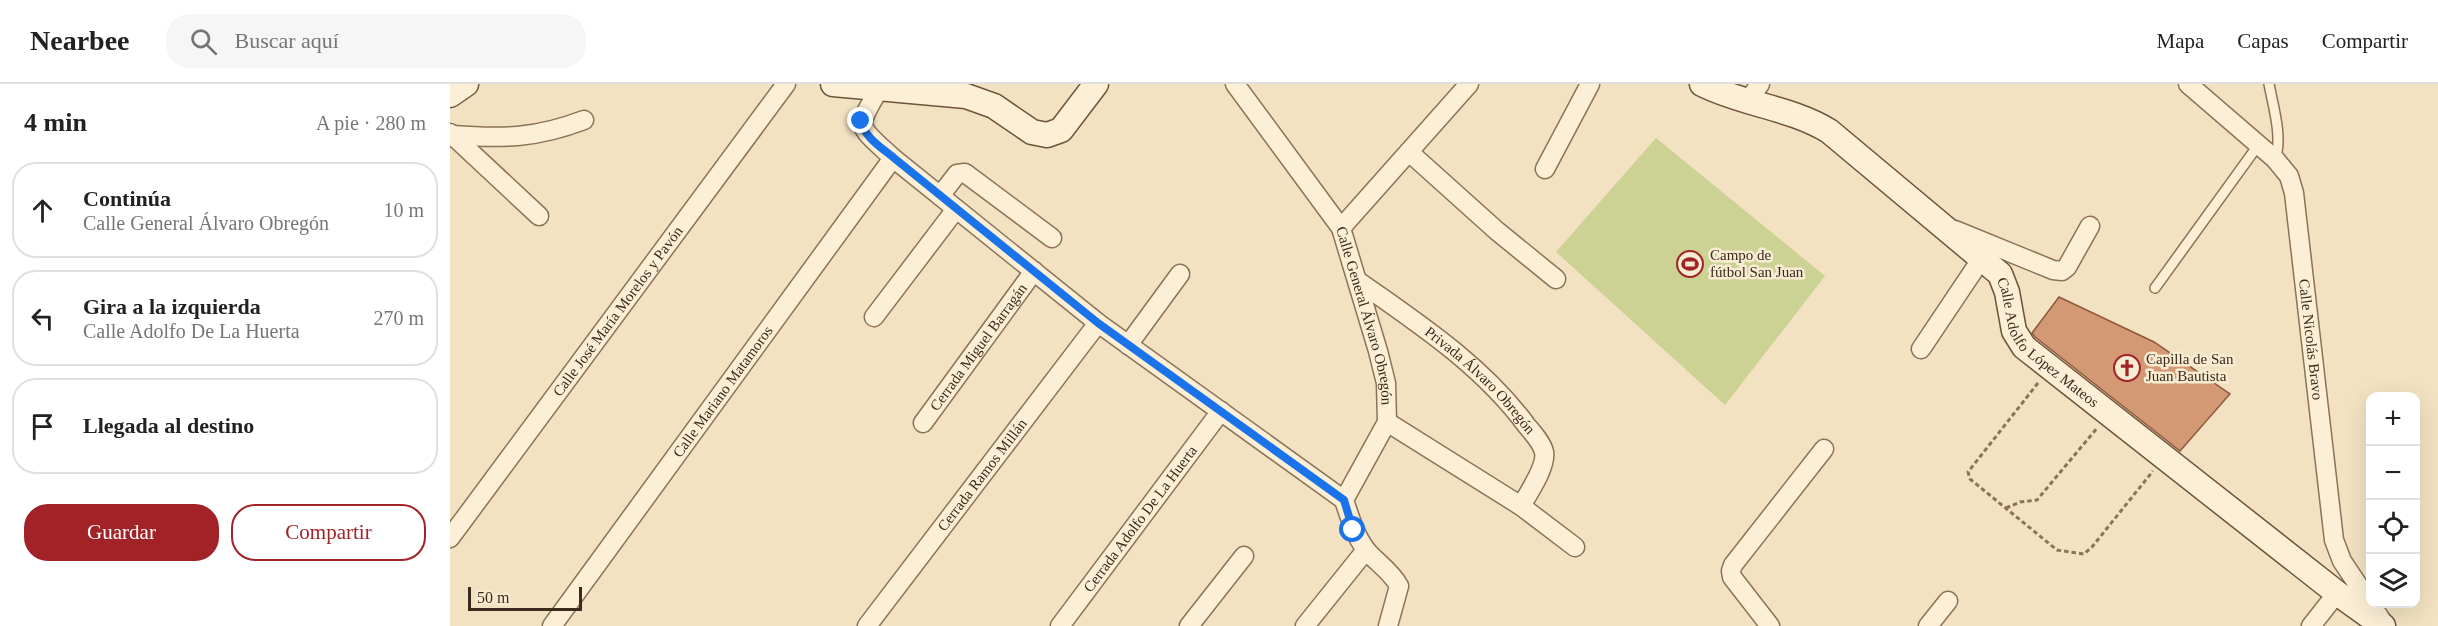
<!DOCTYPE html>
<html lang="es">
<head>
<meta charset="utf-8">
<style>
	body { margin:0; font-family:Georgia,serif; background:#f6f6f6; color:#222 }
	.controls { position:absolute; right:18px; bottom:18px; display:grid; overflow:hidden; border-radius:12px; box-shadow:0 6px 24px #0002 }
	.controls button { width:54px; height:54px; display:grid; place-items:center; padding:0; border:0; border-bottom:2px solid #e0e0e0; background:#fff; color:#222; font:30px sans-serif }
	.scale { position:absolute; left:18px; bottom:15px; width:114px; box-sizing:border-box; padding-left:6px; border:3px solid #3c2a1d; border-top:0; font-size:16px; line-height:21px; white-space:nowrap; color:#3c2a1d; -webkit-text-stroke:4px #f8ecd2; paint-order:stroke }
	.stop { position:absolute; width:18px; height:18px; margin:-14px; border:4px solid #1a73e8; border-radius:50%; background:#fff }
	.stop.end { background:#1a73e8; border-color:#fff; box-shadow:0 2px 6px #0008 }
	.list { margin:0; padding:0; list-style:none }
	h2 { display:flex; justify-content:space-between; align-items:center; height:78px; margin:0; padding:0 24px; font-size:26px }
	h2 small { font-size:20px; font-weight:400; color:#767676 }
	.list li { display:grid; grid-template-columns:39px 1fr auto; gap:18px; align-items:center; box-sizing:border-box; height:96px; margin:0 12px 12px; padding:0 12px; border:2px solid #e0e0e0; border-radius:24px }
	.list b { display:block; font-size:22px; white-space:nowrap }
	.list p { margin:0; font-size:20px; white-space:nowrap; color:#767676 }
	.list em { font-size:20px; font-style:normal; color:#767676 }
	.actions { display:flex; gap:12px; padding:18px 24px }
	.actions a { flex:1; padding:14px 0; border:2px solid #a12227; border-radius:24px; text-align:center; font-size:21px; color:#a12227 }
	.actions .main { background:#a12227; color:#fff }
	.icon { flex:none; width:33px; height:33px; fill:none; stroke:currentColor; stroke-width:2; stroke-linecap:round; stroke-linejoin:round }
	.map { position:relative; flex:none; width:1988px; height:542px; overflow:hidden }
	header { display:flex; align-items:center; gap:36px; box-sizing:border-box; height:84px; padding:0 30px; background:#fff; border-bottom:2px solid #e0e0e0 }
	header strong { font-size:28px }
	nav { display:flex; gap:33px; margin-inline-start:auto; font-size:21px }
	.search { width:420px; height:54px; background:#f6f6f6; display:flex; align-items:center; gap:15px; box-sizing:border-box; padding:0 21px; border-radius:24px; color:#767676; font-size:22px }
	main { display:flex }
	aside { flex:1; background:#fff }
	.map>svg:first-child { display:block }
</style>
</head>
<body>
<header>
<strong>Nearbee</strong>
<div class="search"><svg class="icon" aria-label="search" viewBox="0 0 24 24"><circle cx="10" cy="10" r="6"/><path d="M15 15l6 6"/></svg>Buscar aquí</div>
<nav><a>Mapa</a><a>Capas</a><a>Compartir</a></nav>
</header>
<main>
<aside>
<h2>4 min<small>A pie · 280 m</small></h2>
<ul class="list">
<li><svg class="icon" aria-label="ahead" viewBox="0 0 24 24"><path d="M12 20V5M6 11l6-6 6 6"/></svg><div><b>Continúa</b><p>Calle General Álvaro Obregón</p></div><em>10 m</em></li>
<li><svg class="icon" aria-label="left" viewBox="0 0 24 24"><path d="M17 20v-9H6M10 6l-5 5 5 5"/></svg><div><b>Gira a la izquierda</b><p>Calle Adolfo De La Huerta</p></div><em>270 m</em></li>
<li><svg class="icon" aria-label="arrive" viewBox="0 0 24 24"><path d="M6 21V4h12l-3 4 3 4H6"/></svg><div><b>Llegada al destino</b></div></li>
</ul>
<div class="actions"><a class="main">Guardar</a><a>Compartir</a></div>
</aside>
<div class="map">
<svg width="1988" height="542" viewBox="0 0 1988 542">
	<rect width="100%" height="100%" fill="#f2e2c2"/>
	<!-- green -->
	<path fill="#ccd194" d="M1206,54L1375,192L1275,321L1106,168Z"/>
	<!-- building -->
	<path fill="#d39874" stroke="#8e593b" stroke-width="1.5" d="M1609,213L1704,258L1780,310L1730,367L1585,253L1582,249Z"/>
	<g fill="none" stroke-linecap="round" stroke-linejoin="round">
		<defs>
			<path id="lane" d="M1819,0C1823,22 1833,54 1825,75
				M1705,204L1809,60"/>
			<g id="street">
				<path d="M432,0C406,46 404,38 443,74L648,239L894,416"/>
				<path id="s1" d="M785,0L891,144L928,267L936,299L937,338L894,416C900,434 905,451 916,466C926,478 941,487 949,502L938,542"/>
				<path id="s2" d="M1738,0L1825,75L1839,92L1844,109L1884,456L1892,477L1932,537"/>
				<path d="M1297,18L1310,0"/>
				<path d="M0,49L89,132"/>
				<path d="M3,51C53,55 87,54 134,36"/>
				<path d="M959,68L1047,147L1106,195"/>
				<path d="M1095,85L1140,0"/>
				<path d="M490,112L507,90L515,89L602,154"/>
				<path d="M891,144L1019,0"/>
				<path d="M1505,146L1603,186L1612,187L1617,183L1640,142"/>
				<path id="s3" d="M908,197C969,240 1032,281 1077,342C1083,349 1092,359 1094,368C1097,382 1078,410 1071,422"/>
				<path d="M424,233L506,125"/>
				<path d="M678,261L730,190"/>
				<path d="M1471,265L1532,174"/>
				<path d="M937,338L1071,422L1125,463"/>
				<path id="s4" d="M473,339L584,187"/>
				<path id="s5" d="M0,454L336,0"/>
				<path id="s6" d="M102,542L443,74"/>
				<path id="s7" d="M417,542L648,239"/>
				<path id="s8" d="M610,542L771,327"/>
				<path d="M739,542L794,472"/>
				<path d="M855,542L916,466"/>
				<path d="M1320,542L1282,493L1281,487L1283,481L1374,365"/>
				<path d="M1478,542L1498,517"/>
				<path d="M1861,542L1887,509"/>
			</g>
			<g id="secondary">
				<path d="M383,0L516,12L544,22L582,48L597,51L611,46L646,0"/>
				<path id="s9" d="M1252,0C1294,21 1339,23 1379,47L1550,190L1557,208L1564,247L1574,263L1887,509L1933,542"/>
				<path d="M0,11L16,0"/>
			</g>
		</defs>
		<!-- lane casing -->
		<use href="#lane" stroke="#8d7257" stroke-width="12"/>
		<!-- street casing -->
		<use href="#street" stroke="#8d7257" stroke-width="21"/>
		<!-- secondary casing -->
		<use href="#secondary" stroke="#6f533a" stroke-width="27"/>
		<!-- path -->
		<path stroke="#8d7257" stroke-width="3" stroke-dasharray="4.5 3" stroke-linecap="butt" d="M1588,299L1518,388L1520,395L1607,466L1634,470L1642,463L1703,387
			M1556,424L1570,418L1587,416L1648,343"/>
		<!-- lane -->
		<use href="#lane" stroke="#fcefd6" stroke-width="9"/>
		<!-- street -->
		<use href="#street" stroke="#fcefd6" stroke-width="18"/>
		<!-- secondary -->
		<use href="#secondary" stroke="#fcefd6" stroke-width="24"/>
	</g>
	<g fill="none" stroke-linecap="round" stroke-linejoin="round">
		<!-- route -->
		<path stroke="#1a73e8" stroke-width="8" d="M411,37C414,53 432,64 444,74L648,239L894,416L903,446"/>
	</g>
	<!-- icons -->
	<defs>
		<symbol id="stadium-ring" viewBox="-11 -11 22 22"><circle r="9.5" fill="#f8ecd2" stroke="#a12227" stroke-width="1.5"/><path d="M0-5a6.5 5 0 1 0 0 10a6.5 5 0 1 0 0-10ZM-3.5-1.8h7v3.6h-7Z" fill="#a12227"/></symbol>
		<symbol id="church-ring" viewBox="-11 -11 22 22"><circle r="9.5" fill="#f8ecd2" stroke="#a12227" stroke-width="1.5"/><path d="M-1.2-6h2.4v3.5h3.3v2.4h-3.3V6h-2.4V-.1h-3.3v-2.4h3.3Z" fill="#a12227"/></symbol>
	</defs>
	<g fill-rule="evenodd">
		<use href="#stadium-ring" x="1225" y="165" width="30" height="30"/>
		<use href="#church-ring" x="1662" y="269" width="30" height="30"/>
	</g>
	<g text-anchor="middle" stroke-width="5" stroke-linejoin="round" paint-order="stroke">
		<!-- poi labels -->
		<g font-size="15" fill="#3c2a1d" stroke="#f8ecd2" text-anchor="start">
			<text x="1260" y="176">Campo de<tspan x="1260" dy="17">fútbol San Juan</tspan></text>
			<text x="1696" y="280">Capilla de San<tspan x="1696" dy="17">Juan Bautista</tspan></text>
		</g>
		<!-- street labels -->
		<g font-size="15" fill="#3c2a1d" stroke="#f8ecd2">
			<text dy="5" stroke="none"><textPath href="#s5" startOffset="282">Calle José María Morelos y Pavón</textPath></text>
			<text dy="5" stroke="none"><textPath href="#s1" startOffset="270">Calle General Álvaro Obregón</textPath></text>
			<text dy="5" stroke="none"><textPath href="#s2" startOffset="302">Calle Nicolás Bravo</textPath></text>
			<text dy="5" stroke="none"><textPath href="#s9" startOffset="446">Calle Adolfo López Mateos</textPath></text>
			<text dy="5" stroke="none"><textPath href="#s4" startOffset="94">Cerrada Miguel Barragán</textPath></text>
			<text dy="5" stroke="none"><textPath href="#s3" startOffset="158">Privada Álvaro Obregón</textPath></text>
			<text dy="5" stroke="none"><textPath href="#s6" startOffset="290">Calle Mariano Matamoros</textPath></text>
			<text dy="5" stroke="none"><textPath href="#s7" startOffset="190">Cerrada Ramos Millán</textPath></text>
			<text dy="5" stroke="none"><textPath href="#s8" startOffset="134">Cerrada Adolfo De La Huerta</textPath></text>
		</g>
	</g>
</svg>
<div class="controls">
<button>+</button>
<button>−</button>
<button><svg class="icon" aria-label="locate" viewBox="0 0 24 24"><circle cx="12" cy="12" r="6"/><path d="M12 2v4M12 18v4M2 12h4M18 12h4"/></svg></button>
<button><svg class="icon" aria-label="layers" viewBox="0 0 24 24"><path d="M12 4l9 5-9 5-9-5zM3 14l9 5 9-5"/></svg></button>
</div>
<div class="scale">50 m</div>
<div class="stop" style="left:903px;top:446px"></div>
<div class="stop end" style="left:411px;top:37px"></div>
</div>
</main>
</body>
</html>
